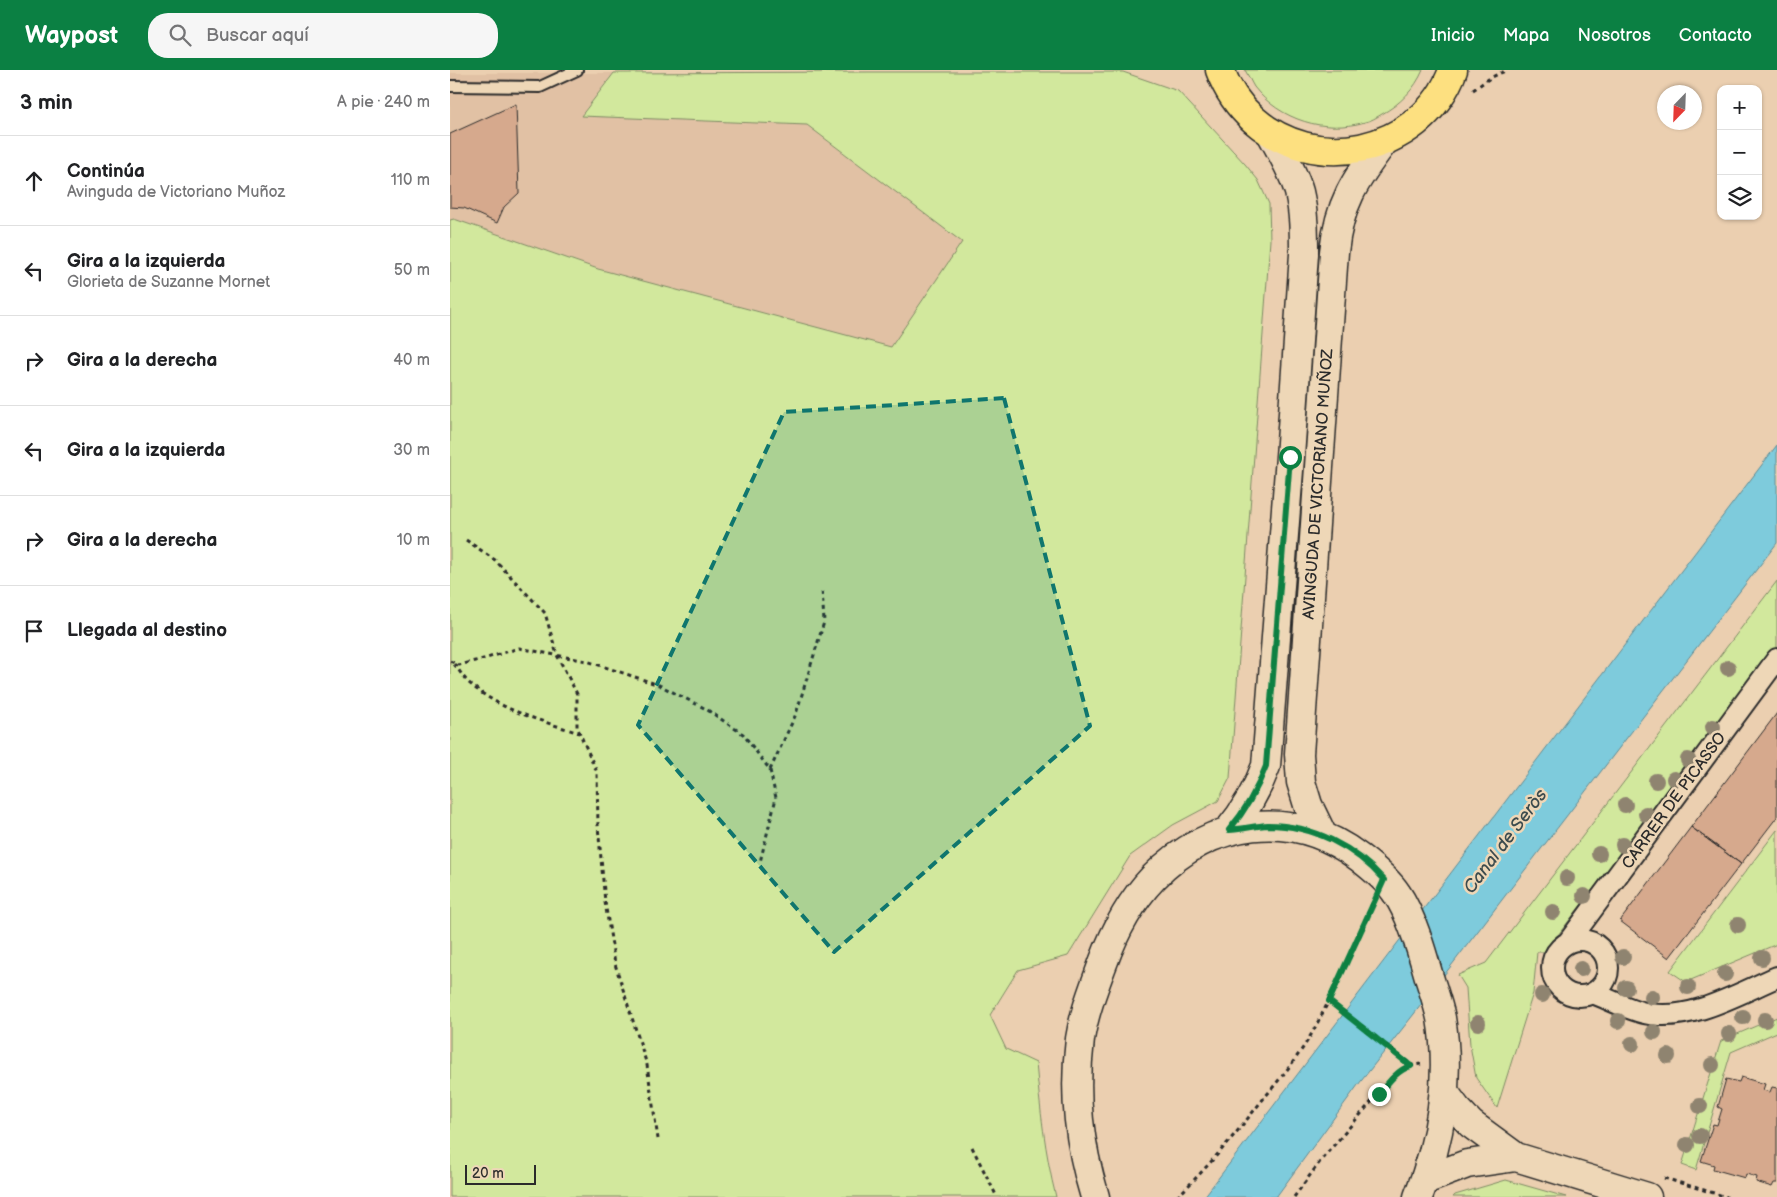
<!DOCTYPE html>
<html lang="es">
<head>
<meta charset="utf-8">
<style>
	body { margin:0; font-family:"Balsamiq Sans",sans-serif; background:#f6f6f6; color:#202124 }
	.controls { position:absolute; right:15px; top:15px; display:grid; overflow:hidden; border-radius:10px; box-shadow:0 1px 4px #0004 }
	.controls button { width:45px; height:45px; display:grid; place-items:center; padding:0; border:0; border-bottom:1px solid #e0e0e0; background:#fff; color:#202124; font:25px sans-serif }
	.compass { position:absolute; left:1207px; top:15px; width:45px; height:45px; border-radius:50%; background:#fff; box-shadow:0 1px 4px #0004; rotate:203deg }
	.scale { position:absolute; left:15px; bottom:12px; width:71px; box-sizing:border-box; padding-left:5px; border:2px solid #2b2b2b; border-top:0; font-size:14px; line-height:18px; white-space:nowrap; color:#2b2b2b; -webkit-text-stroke:4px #eed7b7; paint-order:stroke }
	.stop { position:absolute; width:15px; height:15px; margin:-11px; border:4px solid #0b8043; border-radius:50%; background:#fff }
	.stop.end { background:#0b8043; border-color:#fff; box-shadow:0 1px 5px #0008 }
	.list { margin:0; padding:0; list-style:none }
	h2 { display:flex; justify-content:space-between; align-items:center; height:65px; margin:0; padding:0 20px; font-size:21px }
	h2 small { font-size:16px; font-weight:400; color:#757577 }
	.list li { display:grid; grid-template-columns:32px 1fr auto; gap:15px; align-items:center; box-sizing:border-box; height:90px; padding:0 20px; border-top:1px solid #e0e0e0 }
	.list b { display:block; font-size:19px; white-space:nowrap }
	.list p { margin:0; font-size:16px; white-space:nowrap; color:#757577 }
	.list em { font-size:16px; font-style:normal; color:#757577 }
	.icon { flex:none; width:28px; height:28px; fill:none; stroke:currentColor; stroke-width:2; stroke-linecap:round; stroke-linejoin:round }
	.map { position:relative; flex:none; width:1327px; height:1127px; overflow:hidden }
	header { display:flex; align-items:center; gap:30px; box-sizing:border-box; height:70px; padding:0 25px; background:#0b8043; color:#fff }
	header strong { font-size:24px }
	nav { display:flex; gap:28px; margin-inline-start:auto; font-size:18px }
	.search { width:350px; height:45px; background:#f6f6f6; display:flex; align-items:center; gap:12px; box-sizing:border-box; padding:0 18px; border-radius:20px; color:#757577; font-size:19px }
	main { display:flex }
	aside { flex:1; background:#fff }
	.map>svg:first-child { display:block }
</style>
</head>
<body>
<header>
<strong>Waypost</strong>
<div class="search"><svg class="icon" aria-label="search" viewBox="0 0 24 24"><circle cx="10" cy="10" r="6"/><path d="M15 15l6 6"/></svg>Buscar aquí</div>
<nav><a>Inicio</a><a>Mapa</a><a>Nosotros</a><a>Contacto</a></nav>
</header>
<main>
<aside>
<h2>3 min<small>A pie · 240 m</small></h2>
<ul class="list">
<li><svg class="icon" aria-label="ahead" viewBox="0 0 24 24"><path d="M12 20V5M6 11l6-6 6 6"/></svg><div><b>Continúa</b><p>Avinguda de Victoriano Muñoz</p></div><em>110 m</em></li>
<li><svg class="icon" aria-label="left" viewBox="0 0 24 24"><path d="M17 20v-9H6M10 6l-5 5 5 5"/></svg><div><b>Gira a la izquierda</b><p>Glorieta de Suzanne Mornet</p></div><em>50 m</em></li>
<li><svg class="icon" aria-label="right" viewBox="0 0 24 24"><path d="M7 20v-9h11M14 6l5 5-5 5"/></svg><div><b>Gira a la derecha</b></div><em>40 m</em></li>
<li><svg class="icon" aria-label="left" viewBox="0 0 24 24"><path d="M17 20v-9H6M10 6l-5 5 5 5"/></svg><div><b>Gira a la izquierda</b></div><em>30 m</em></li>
<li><svg class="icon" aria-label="right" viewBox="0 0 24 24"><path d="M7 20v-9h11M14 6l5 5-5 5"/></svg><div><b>Gira a la derecha</b></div><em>10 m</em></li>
<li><svg class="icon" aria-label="arrive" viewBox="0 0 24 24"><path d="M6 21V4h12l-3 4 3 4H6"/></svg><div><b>Llegada al destino</b></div></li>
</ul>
</aside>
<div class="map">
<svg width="1327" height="1127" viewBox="0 0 1327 1127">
	<rect width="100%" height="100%" fill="#ebcfb0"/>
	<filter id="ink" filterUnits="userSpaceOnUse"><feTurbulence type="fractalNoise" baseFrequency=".02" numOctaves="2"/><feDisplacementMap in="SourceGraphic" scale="10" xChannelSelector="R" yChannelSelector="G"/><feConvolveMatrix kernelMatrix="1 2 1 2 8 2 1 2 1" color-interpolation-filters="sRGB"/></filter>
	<g filter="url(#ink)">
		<!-- built -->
		<path fill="#e1c1a4" d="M0,3H164L131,46L357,55L513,172L441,277L148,199L4,149L0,150Z"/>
		<!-- green -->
		<path fill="#d2e89d" stroke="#7e8a64" d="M795,0H973C965,19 950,34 932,44C927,47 921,51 915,52C875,64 830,50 804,17C801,12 798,5 795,0Z
			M419,2H673L728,21L795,94L808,110L819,134L820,170L780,708L768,731L723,755L680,786L618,886L568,900L540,945L556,979L586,993C590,1037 595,1084 606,1127H0V150L4,149L148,199L441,277L512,172L357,55L131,46L164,3Z
			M1327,511V579L1095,882H1087L1083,923L1047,1038L1026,1008L1020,975L1016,918L1008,905L1036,893Z
			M1327,760V874L1236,912L1220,901Z
			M1327,947V962L1281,982L1246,1100L1232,1095L1271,971Z
			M1056,1110L1116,1127H1003L1005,1125Z"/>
		<!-- water -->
		<path fill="#7ecbdc" stroke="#5d8b95" d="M1327,375V473L964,944L908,1015L826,1127H754Z"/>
		<!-- building -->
		<path fill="#d6a98d" stroke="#2b2b2b" d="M66,34L69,123L54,137L47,153L14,138L0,137V64Z
			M1327,643V747L1291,794L1241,757Z
			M1241,757L1291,794L1219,888L1170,851Z
			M1291,1007L1315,1014L1313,1020L1320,1022L1322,1017L1327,1018V1113H1324L1322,1117L1306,1112L1307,1107L1296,1104L1295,1108L1263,1099L1264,1095L1251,1091L1263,1054L1267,1055L1272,1039L1268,1037L1276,1009L1289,1012Z"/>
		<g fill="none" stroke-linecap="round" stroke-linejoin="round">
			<defs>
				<path id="lane" d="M0,16L90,17L127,0"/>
				<path id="street" d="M1102 898a28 28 0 1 1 56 0a28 28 0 1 1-56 0Z
					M1119,871L1327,589
					M1143,923C1161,930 1180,941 1200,944C1242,951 1289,923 1327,907"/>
				<path id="secondary" d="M779,760C796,740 807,720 816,696L840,387L854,184C854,163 854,143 849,122C843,101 831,82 821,63
					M872,764L858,735L851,712L849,684L884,182C889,134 905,110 933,73
					M994,1022L1006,1038L1021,1054L1066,1087L1197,1127
					M975,1110L1017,1094L1066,1087
					M645,1127C629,1074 623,1025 630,969C634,943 644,917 653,893C664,863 680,832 703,808C760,749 843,736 910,788C923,798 938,810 947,824C961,844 972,882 979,907C983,920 988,934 991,948C1001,1007 991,1071 968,1127"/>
				<path id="primary" d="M770,0C800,81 899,105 966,52C982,39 996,20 1003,0"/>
			</defs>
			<!-- lane casing -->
			<use href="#lane" stroke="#2b2b2b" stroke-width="14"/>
			<!-- street casing -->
			<use href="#street" stroke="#2b2b2b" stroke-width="24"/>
			<!-- secondary casing -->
			<use href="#secondary" stroke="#2b2b2b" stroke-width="31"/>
			<!-- primary casing -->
			<use href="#primary" stroke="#2b2b2b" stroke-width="31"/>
			<!-- path -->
			<path stroke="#2b2b2b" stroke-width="3" stroke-dasharray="4 4" stroke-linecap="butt" d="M1023,20L1040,8L1057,0
				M16,470L45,490L95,543L107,585L127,624V657L147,702L148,756L155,832L165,894L197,995L208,1069
				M0,591L9,595L37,588L69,578L137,591L209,615L256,639L293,664L320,700L326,728L310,792
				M4,594C9,600 13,607 18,612C50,641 90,650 129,663
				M320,700L346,644L374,552L372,519
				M879,931L961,995
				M522,1077L547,1127
				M1214,1108L1277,1127
				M727,1127C757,1098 784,1066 810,1033C828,1011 848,988 862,963C885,921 904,877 923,833
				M844,1127L872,1089L942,1008L957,996L971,994"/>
			<!-- lane -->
			<use href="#lane" stroke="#eed7b7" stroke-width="10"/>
			<!-- street -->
			<use href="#street" stroke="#eed7b7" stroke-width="20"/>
			<!-- secondary -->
			<use href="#secondary" stroke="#eed7b7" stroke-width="28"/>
			<!-- primary -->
			<use href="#primary" stroke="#fde080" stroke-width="28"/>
		</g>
		<!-- trees -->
		<g fill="#8f8470">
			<circle cx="1278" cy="598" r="8"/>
			<circle cx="1263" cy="657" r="8"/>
			<circle cx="1238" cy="690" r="8"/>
			<circle cx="1224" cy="709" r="8"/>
			<circle cx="1206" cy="711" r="8"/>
			<circle cx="1175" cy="735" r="8"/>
			<circle cx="1196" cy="744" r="8"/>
			<circle cx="1173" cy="775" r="8"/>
			<circle cx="1149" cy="784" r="8"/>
			<circle cx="1117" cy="808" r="8"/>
			<circle cx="1134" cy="826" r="8"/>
			<circle cx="1103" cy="842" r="8"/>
			<circle cx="1288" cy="855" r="8"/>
			<circle cx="1173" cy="887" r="8"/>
			<circle cx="1312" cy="888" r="8"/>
			<circle cx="1131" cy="899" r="8"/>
			<circle cx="1275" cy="904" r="8"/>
			<circle cx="1238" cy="917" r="8"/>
			<circle cx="1176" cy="918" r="8"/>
			<circle cx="1092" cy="925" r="8"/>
			<circle cx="1202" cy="927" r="8"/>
			<circle cx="1293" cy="947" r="8"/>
			<circle cx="1315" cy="950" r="8"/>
			<circle cx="1168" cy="951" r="8"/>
			<circle cx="1028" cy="953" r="8"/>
			<circle cx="1204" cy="962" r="8"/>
			<circle cx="1279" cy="964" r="8"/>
			<circle cx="1182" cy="974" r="8"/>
			<circle cx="1218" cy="986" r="8"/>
			<circle cx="1262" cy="995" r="8"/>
			<circle cx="1250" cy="1036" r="8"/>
			<circle cx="1250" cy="1066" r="8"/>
			<circle cx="1237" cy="1075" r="8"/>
		</g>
	</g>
	<g fill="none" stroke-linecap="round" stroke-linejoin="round" filter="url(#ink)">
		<!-- route -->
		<path stroke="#0b8043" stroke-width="6" d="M840,387L816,696C807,720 796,740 779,760C792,759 805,756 818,755C863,755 905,777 934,810L879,931L961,996C948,999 937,1014 929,1024"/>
	</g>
	<!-- marked area -->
	<path fill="#0f766e" fill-opacity="0.2" stroke="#0f766e" stroke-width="4" stroke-dasharray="10 6" stroke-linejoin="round" d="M554,328L640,656L384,882L188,655L334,342Z"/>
	<g text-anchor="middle" stroke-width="5" stroke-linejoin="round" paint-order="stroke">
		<!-- street labels -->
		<g font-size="16" fill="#2b2b2b" stroke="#eed7b7">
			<text transform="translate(867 414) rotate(-86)" y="6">AVINGUDA DE VICTORIANO MUÑOZ</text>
			<text transform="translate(1223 730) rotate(-54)" y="6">CARRER DE PICASSO</text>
		</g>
		<!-- water labels -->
		<g font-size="18" font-style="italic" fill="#3c4b4e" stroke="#eed7b7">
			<text transform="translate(1055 771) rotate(-53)" y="6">Canal de Seròs</text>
		</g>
	</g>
</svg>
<div class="controls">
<button>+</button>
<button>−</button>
<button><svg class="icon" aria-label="layers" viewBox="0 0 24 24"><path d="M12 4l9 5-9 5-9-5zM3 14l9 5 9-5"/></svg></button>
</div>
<svg class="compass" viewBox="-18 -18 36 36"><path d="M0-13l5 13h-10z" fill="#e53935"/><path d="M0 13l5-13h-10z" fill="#757577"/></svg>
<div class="scale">20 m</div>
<div class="stop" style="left:840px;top:387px"></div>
<div class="stop end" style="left:929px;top:1024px"></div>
</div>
</main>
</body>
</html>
